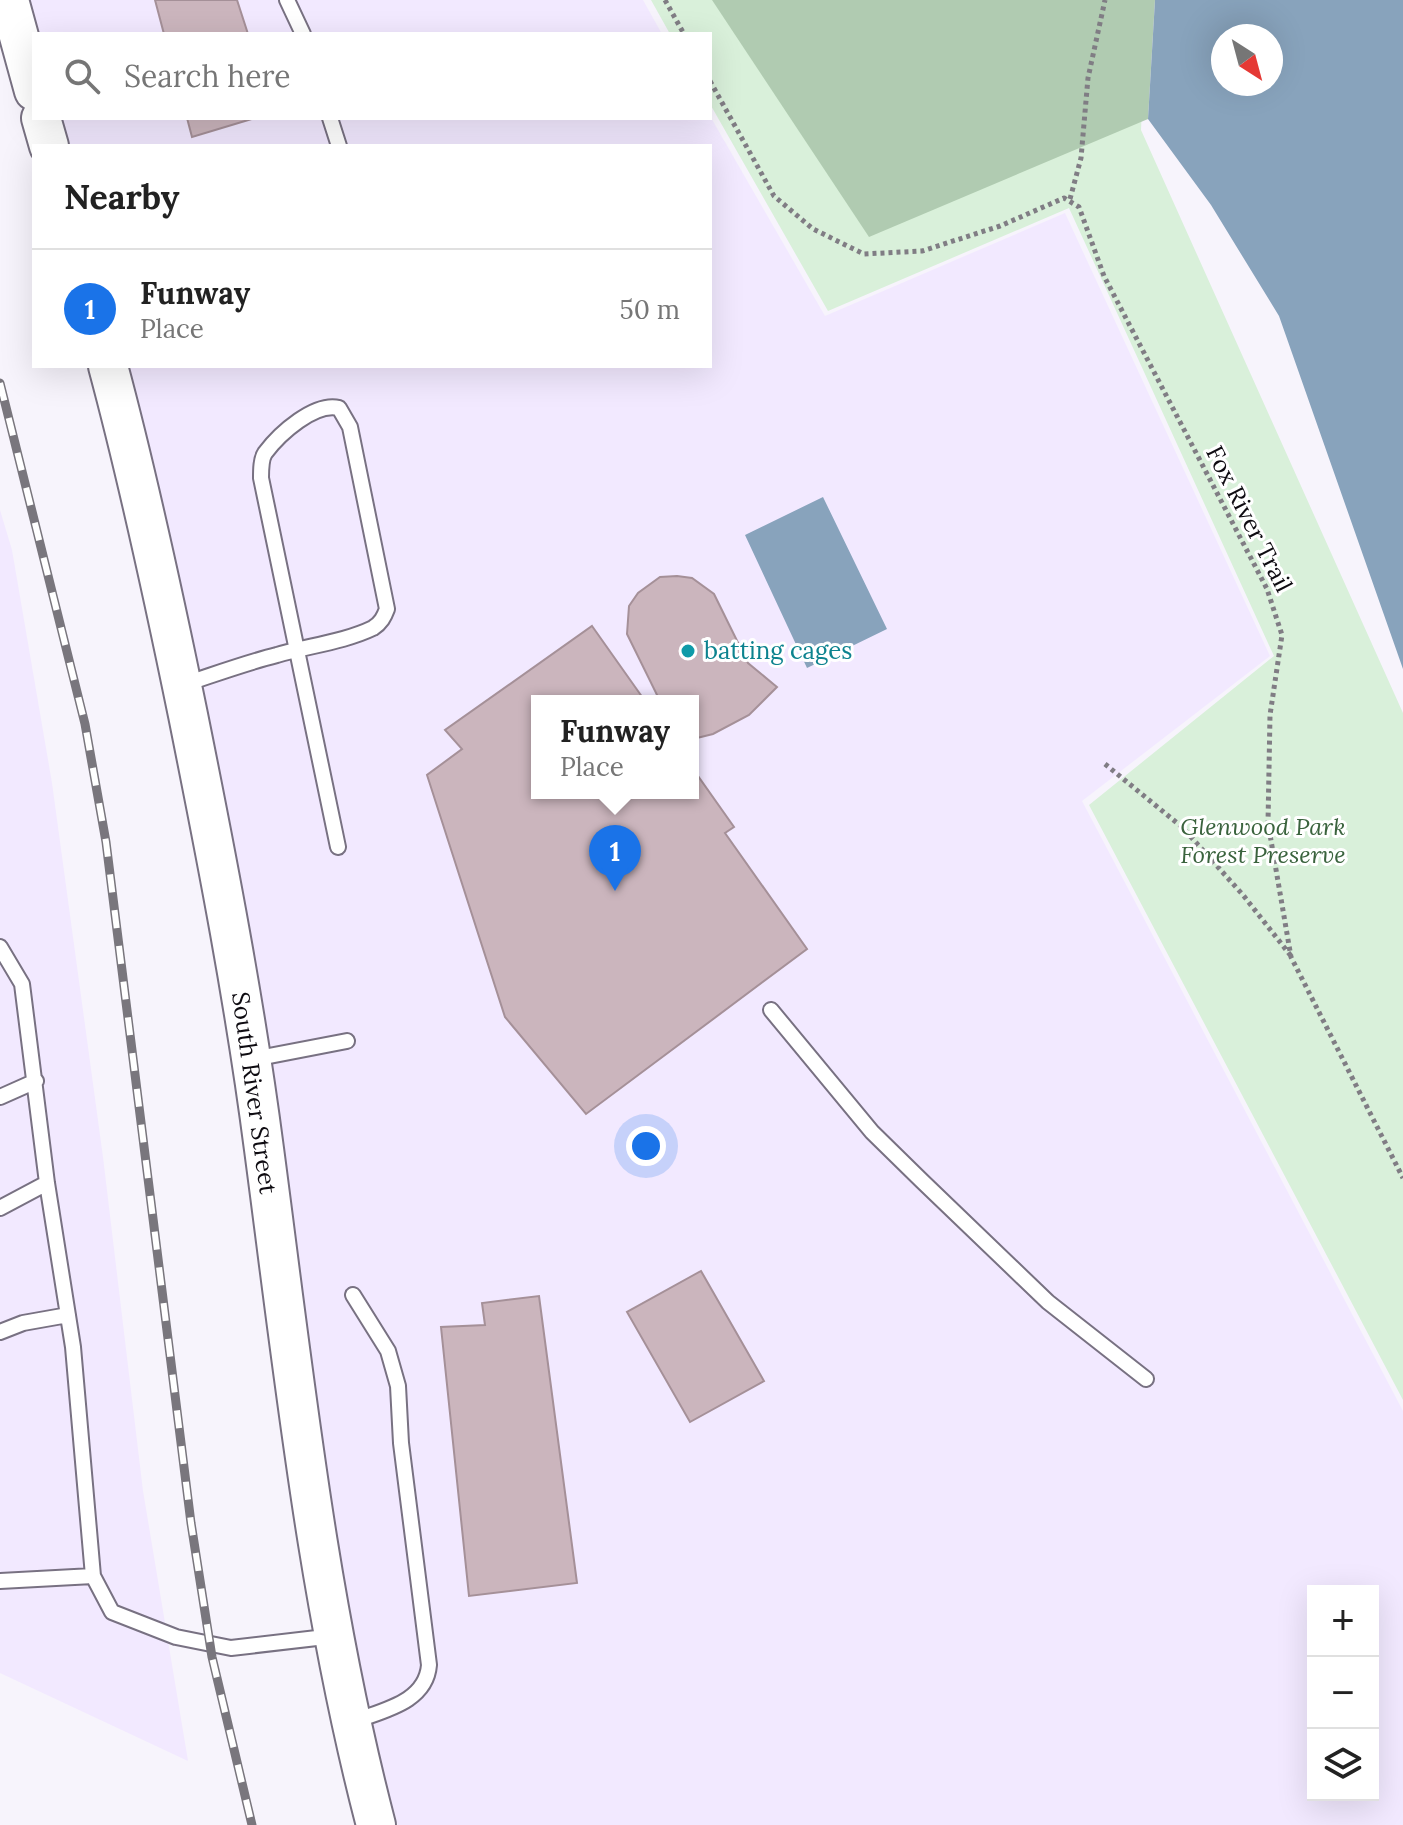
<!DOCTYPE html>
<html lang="en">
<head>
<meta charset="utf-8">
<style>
	body { margin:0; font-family:Lora,serif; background:#f2f2f2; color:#222 }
	.controls { position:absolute; right:24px; bottom:24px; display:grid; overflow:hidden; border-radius:0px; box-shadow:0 8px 32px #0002 }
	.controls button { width:72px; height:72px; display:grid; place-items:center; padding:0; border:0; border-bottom:2px solid #e0e0e0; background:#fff; color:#222; font:40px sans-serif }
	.compass { position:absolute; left:1211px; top:24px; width:72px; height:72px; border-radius:50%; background:#fff; box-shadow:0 8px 32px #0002; rotate:144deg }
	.you { position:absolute; left:646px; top:1146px; width:28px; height:28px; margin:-20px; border:6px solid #fff; border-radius:50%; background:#1a73e8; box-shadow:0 0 0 12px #1a73e833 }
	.badge { display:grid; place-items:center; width:52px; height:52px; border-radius:50%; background:#1a73e8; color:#fff; font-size:26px; font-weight:700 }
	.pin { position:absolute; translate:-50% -66px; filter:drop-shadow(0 2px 4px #0008) }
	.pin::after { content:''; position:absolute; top:42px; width:28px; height:24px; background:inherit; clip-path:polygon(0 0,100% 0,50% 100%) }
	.popup { position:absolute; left:531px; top:695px; width:168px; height:104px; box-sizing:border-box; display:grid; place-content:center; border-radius:0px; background:#fff; filter:drop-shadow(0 2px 6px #0005); font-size:26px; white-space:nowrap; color:#767676 }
	.popup b { font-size:30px; color:#222 }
	.popup::after { content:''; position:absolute; left:50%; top:100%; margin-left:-16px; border:16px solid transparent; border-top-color:#fff }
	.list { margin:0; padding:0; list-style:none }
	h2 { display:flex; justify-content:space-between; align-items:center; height:104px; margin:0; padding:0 32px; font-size:34px }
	h2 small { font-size:26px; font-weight:400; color:#767676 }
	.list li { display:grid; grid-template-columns:52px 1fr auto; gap:24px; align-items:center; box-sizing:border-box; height:120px; padding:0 32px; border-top:2px solid #e0e0e0 }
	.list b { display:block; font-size:30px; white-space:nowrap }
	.list p { margin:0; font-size:26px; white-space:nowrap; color:#767676 }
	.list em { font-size:26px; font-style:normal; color:#767676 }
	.icon { flex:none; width:44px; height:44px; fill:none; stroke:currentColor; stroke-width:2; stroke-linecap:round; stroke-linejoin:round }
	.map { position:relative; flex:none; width:1403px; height:1825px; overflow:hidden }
	.search { position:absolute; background:#fff; box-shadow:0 8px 32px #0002; left:32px; top:32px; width:680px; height:88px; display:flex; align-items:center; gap:20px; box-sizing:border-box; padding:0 28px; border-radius:0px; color:#767676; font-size:30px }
	.panel { position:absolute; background:#fff; box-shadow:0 8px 32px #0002; left:32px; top:144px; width:680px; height:224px; border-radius:0px }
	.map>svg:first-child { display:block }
</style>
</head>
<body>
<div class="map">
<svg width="1403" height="1825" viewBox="0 0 1403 1825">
	<rect width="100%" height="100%" fill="#f7f4fc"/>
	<!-- built -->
	<path fill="#f2e9ff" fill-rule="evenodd" d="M26,0H643L662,34H34Z
		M710,116L825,316L1065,213L1270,656L1082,801L1403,1411V1825H398L363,1702L115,366H710V146H61L55,118ZM537,701H693V793H537ZM1313,1591H1373V1795H1313Z
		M0,510L12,550L52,783L103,1157L143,1491L188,1761L0,1673Z"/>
	<!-- green -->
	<path fill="#d9f0da" d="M651,0H1147L1141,130L1403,713V1400L1089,805L1274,656L1069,208L828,311L710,104V34H670Z"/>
	<!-- forest -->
	<path fill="#b0cbb1" d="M712,0H1155L1148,119L869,237Z"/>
	<!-- water -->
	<path fill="#88a3bc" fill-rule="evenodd" d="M1155,0H1403V669L1279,316L1211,205L1148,119ZM1223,36H1271V84H1223Z
		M823,497L887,629L807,668L745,535Z"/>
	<!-- building -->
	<path fill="#cbb5bd" stroke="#a59098" stroke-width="2" d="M155,0H237L248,34H164Z
		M187,118H255L192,137Z
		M677,576L692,578L714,594L748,663L777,687L749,715L713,734L693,739V701H660L627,634L629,606L638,593L660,577Z
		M592,626L645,701H537V793H693V769L734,827L725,833L807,949L586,1114L505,1017L427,775L462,749L445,730Z
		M701,1271L764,1381L690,1422L627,1312Z
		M539,1296L577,1583L469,1596L441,1327L485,1325L482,1303Z"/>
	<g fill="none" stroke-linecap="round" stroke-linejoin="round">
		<defs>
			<path id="lane" d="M287,0L303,34
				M330,118L339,146
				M182,685C213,675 245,663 277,655C307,646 344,642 373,628C381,623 384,617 387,609L350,427L339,408C315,402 280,433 265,453C261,459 261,470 261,478L338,847
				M0,947L22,984L47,1183L73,1347L93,1576L112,1612L176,1637L231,1648L334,1636
				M771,1010L872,1132L922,1181L1048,1302L1146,1379
				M254,1059L347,1041
				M0,1097L36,1081
				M0,1208L47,1183
				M353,1295L388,1351L398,1386L401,1443L429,1665C426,1702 384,1710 355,1721
				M0,1332L23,1323L68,1315
				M0,1581L93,1576"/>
			<path id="secondary" d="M9,0L34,91
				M41,118L49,146
				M108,366C139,481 164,598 188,715C217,859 245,1003 264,1149C294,1375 318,1604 376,1825"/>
		</defs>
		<!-- lane casing -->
		<use href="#lane" stroke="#787182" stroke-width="18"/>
		<!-- secondary casing -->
		<use href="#secondary" stroke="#787182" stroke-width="42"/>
		<!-- path -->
		<path stroke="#807d84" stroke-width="5" stroke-dasharray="4 4" stroke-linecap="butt" d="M665,0L684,34
			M710,81L774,196L813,229L864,254L922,251L1000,226L1064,198L1079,207L1104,276L1267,589L1282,635L1270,715L1268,823L1291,957L1403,1178
			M1070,199L1081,158L1088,78L1105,0
			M1105,764L1182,827L1243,895L1291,956"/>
		<!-- lane -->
		<use href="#lane" stroke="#fff" stroke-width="14"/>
		<!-- secondary -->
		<use href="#secondary" stroke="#fff" stroke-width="38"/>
		<defs>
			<path id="rail" d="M0,383L85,724L106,842L191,1523L212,1657L252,1825"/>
		</defs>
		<!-- rail casing -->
		<use href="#rail" stroke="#79767d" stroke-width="9"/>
		<!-- rail -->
		<use href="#rail" stroke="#fff" stroke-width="6" stroke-dasharray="18" stroke-linecap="butt"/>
	</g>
	<!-- markers -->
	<circle fill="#0f9aa8" stroke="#fff" stroke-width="3" cx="688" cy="651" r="8"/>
	<g text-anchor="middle" stroke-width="6" stroke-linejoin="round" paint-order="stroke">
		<!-- street labels -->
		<g font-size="24" fill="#0e0b11" stroke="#fff">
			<text transform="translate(1249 519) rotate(63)" y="8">Fox River Trail</text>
			<text transform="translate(254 1093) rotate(82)" y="8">South River Street</text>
		</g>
		<!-- culture labels -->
		<g font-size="24" fill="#0d838f" stroke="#fff" text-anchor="start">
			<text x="704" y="659">batting cages</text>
		</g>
		<!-- park labels -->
		<g font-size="24" font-style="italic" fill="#3a633d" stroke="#fff">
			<text x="1263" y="835">Glenwood Park<tspan x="1263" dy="28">Forest Preserve</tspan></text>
		</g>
	</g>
</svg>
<div class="controls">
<button>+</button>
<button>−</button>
<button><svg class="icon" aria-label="layers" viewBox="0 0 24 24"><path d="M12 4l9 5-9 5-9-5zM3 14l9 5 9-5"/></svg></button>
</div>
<svg class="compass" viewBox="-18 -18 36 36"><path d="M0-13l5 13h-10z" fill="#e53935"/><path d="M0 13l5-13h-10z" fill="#767676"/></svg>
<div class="you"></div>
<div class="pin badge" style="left:615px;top:891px">1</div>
<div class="popup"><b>Funway</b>Place</div>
<div class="search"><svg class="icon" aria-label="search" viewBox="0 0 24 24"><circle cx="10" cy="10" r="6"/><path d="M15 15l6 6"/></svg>Search here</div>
<section class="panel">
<h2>Nearby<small></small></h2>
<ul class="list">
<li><span class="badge">1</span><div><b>Funway</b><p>Place</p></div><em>50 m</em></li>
</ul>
</section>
</div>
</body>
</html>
